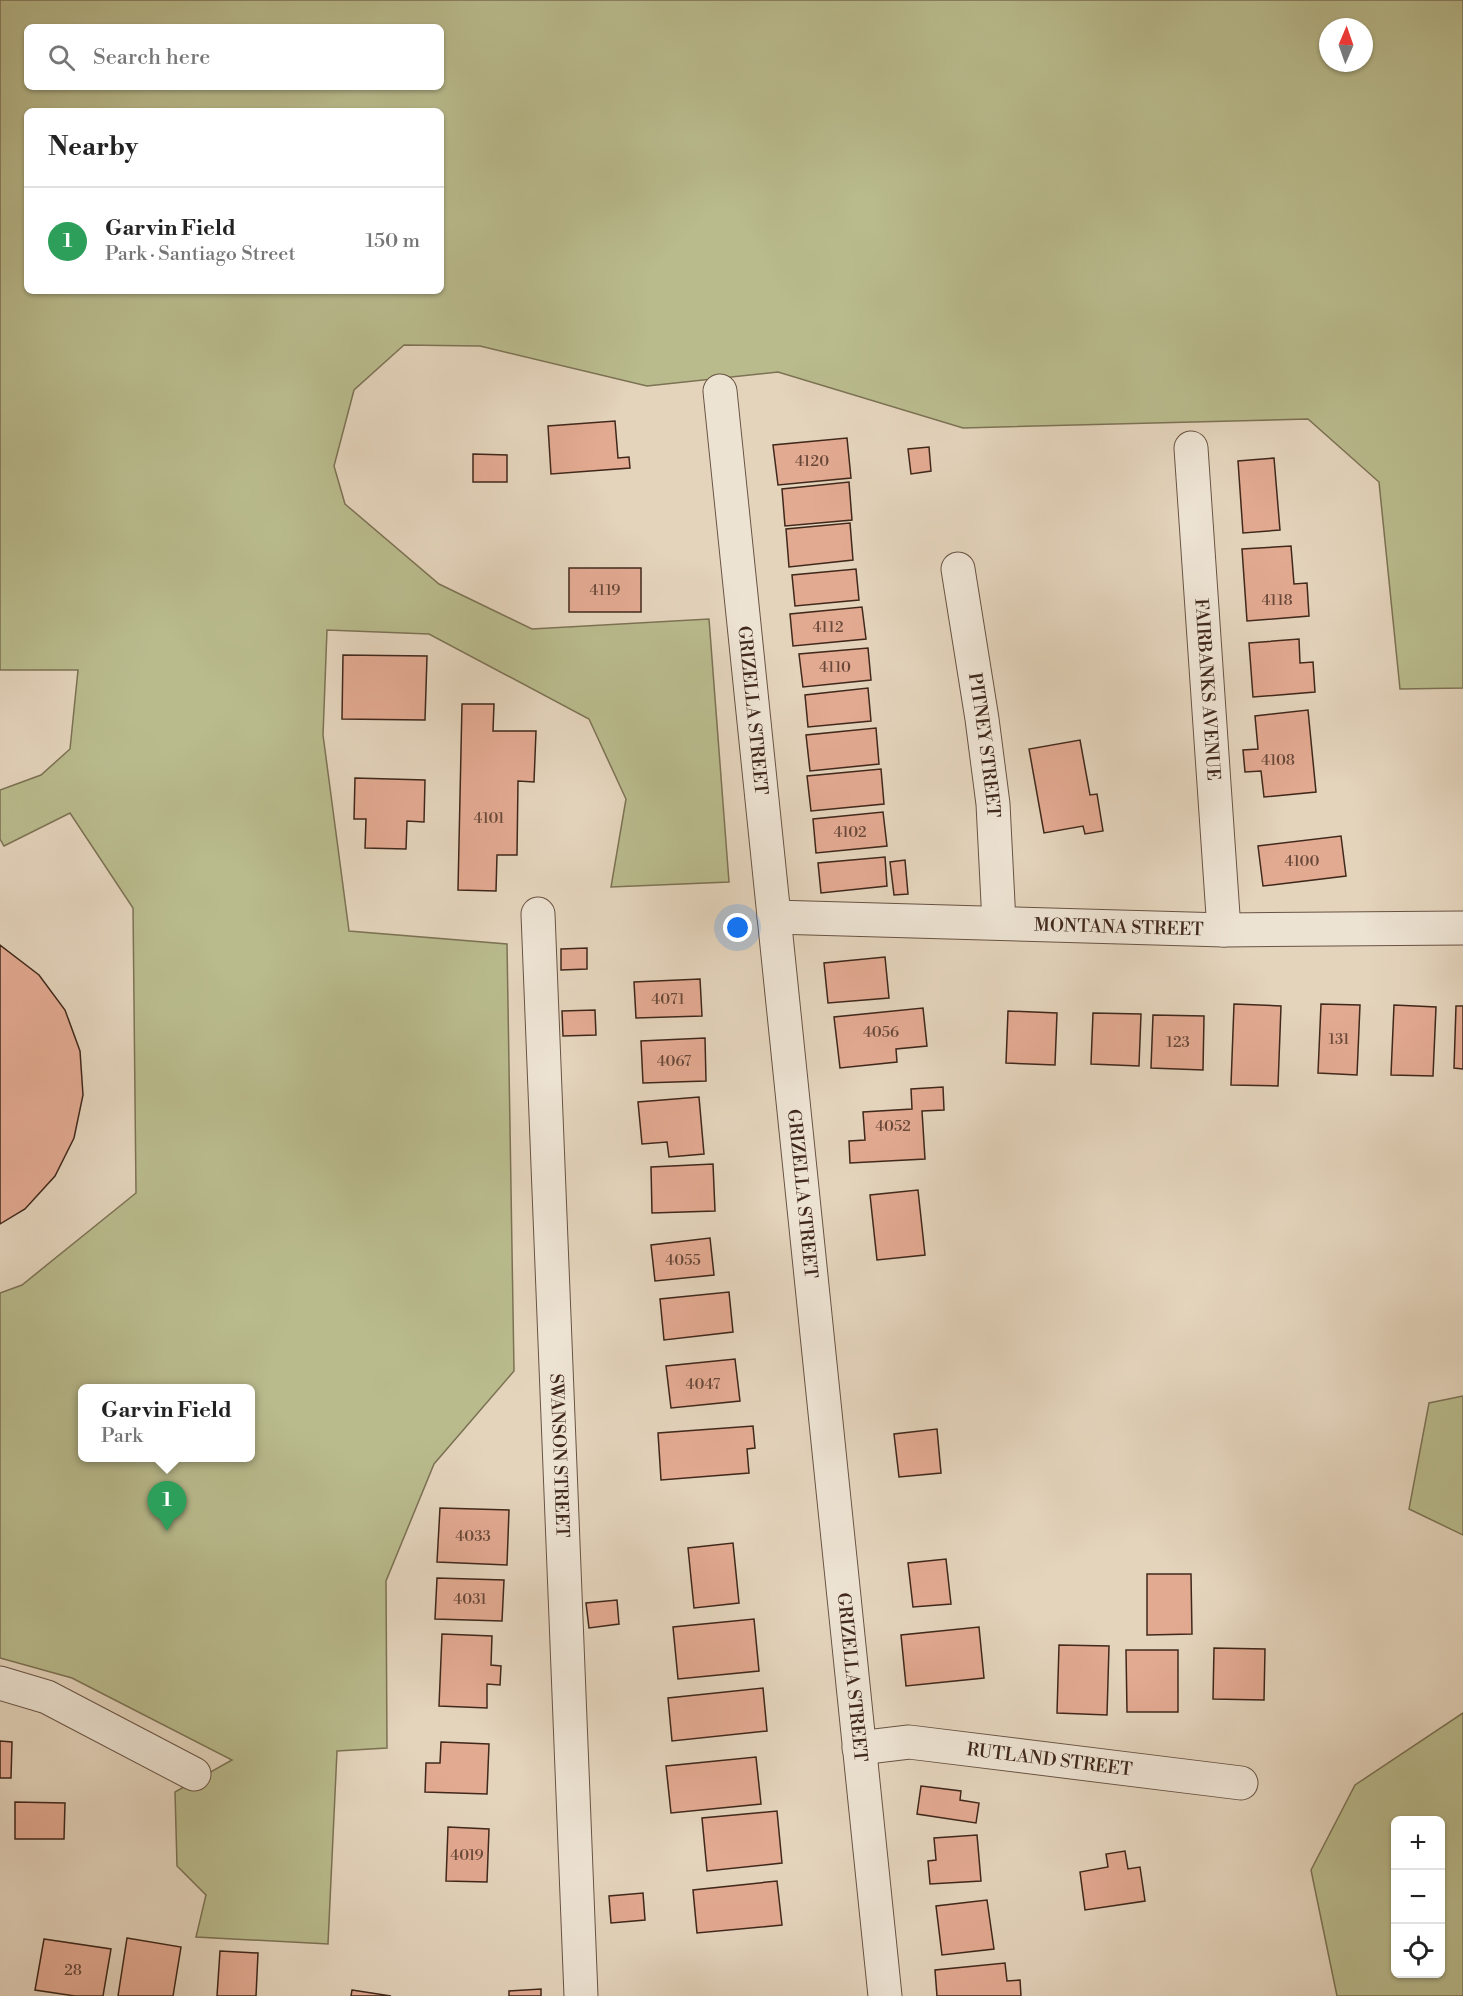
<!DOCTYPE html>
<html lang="en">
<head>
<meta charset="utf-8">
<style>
	body { margin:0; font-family:"Libre Bodoni",serif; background:#f6f6f6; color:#222 }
	.controls { position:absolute; right:18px; bottom:18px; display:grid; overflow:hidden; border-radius:9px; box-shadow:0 2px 4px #0004 }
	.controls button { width:54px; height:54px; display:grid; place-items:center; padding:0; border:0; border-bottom:2px solid #e0e0e0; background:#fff; color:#222; font:30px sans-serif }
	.compass { position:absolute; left:1319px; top:18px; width:54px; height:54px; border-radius:50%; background:#fff; box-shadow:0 2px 4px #0004; rotate:2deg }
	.you { position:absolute; left:738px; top:928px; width:21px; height:21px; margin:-15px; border:4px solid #fff; border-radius:50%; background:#1a73e8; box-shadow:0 0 0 9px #1a73e833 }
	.badge { display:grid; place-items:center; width:39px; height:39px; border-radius:50%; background:#8f2418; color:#fff; font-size:20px; font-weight:700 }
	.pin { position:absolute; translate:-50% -50px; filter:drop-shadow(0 2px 3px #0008) }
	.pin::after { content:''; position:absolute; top:32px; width:21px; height:18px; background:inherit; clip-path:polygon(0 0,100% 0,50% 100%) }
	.popup { position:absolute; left:78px; top:1384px; width:177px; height:78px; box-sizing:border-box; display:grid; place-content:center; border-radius:9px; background:#fff; filter:drop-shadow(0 2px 4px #0005); font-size:20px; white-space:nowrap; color:#767676 }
	.popup b { font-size:22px; color:#222 }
	.popup::after { content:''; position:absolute; left:50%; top:100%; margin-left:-12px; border:12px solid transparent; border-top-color:#fff }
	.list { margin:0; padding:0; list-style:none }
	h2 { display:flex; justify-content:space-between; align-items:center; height:78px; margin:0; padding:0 24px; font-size:26px }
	h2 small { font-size:20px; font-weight:400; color:#767676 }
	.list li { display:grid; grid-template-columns:39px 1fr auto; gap:18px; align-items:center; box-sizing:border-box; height:108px; padding:0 24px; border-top:2px solid #e0e0e0 }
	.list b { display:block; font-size:22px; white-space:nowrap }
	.list p { margin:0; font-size:20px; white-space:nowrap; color:#767676 }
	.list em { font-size:20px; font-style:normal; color:#767676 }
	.icon { flex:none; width:33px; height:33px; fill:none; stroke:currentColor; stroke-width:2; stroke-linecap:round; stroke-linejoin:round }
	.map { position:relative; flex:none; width:1463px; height:1996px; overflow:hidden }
	.search { position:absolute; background:#fff; box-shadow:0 2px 4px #0004; left:24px; top:24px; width:420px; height:66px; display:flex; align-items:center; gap:15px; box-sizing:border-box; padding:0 21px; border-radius:9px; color:#767676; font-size:22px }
	.panel { position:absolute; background:#fff; box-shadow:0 2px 4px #0004; left:24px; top:108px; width:420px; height:186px; border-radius:9px }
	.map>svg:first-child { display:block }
</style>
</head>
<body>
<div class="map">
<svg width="1463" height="1996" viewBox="0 0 1463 1996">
	<rect width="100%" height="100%" fill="#e4d4bc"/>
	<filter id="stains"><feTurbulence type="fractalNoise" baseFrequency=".00333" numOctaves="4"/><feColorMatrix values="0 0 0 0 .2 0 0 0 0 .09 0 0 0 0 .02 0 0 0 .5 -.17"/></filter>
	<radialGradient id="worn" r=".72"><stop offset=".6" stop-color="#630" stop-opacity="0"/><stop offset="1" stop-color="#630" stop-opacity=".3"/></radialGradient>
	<!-- green -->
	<path fill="#b9bb8d" stroke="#7c7254" stroke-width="1.5" fill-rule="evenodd" d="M0,0H1463V688L1400,689L1379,482L1308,419L963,428L778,372L647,386L480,346L404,345L354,390L334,466L345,504L439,584L532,629L709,619L729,882L611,887L626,799L589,719L429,634L327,630L323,735L349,931L507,944L514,1371L434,1464L386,1581L387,1748L337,1751L328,1944L196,1937L206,1895L177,1866L175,1792L232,1760L72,1678L0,1658V1293L22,1285L136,1193L133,908L70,813L4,846L0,839V790L41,775L70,749L78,670H0ZM27,27H441V87H27ZM1328,27H1364V63H1328ZM27,111H441V291H27ZM83,1388H251V1458H83Z
		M1463,1396V1535L1409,1509L1429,1403Z
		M1463,1713V1996H1337L1311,1870L1355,1785ZM1440,1820V1974H1396V1820Z"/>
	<!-- building -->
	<path fill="#e3aa92" stroke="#40281b" stroke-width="1.5" d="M615,421L618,458L629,457L630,468L551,474L548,426Z
		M847,438L851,478L778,485L773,445Z
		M929,447L931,471L911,474L908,449Z
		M473,454L507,455V482H473Z
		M1274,458L1280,530L1243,533L1238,461Z
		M849,482L852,520L785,526L782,489Z
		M850,523L853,560L789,567L786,529Z
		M1291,546L1294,584L1307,583L1309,616L1247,621L1242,549Z
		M569,568H641V612H569Z
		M856,569L859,600L795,606L792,575Z
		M862,607L866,639L793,646L790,614Z
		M1299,639L1300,663L1313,662L1315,692L1253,697L1249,643Z
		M868,648L871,680L803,687L799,654Z
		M343,655L427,656L425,720L342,719Z
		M868,688L871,721L808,727L805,695Z
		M462,704H494L493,731H536L534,782L518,781L517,855H497L496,891L458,890Z
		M1308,710L1316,792L1264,797L1261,771L1245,772L1243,750L1258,749L1255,716Z
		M876,728L879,764L810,771L806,735Z
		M1080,740L1090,795L1097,794L1103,831L1085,834L1083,826L1044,833L1029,749Z
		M881,769L884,804L811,811L807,776Z
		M355,778L425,780L424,822L407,821L406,849L365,848L366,819H354Z
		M883,812L887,846L816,853L813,819Z
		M1341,836L1346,876L1263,886L1258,846Z
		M885,857L887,886L821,893L818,863Z
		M905,860L908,894L894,895L890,862Z
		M0,945L39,975L65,1010L80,1051L83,1095L74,1138L55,1176L25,1209L0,1224Z
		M587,948V969L561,970V949Z
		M885,957L889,998L828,1003L824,963Z
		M700,979L702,1016L636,1018L634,982Z
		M1234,1004L1281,1006L1278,1086L1231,1085Z
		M1321,1004L1360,1005L1357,1075L1318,1073Z
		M1394,1005L1436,1007L1433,1076L1391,1075Z
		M1456,1006H1463V1069L1454,1068Z
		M923,1008L927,1046L896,1049L897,1062L840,1068L834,1017Z
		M595,1010L596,1035L563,1036L562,1011Z
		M1008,1011L1057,1013L1055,1065L1006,1063Z
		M1093,1013L1141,1014L1139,1066L1091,1064Z
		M1153,1015L1204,1016L1203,1070L1151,1068Z
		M705,1038L706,1081L643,1083L641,1041Z
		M943,1087L944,1110L922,1111L925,1159L850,1163L849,1141L865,1140L863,1112L912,1109L911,1089Z
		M699,1097L704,1154L669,1157L667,1142L642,1144L638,1102Z
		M713,1164L715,1211L652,1213L651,1167Z
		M918,1190L925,1255L877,1260L870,1195Z
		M710,1238L714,1275L655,1281L651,1245Z
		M729,1292L733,1332L664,1340L660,1299Z
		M735,1359L740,1401L671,1408L666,1366Z
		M753,1426L755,1448L747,1449L749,1473L661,1480L658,1433Z
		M937,1429L941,1473L899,1477L894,1434Z
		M440,1508L509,1510L507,1565L437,1562Z
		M733,1543L739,1603L694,1608L688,1548Z
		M946,1559L951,1604L913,1607L908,1563Z
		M1147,1574H1191L1192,1634L1147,1635Z
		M437,1578L504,1580L502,1621L435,1619Z
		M617,1600L619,1624L589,1628L586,1603Z
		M754,1619L759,1671L678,1679L673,1627Z
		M979,1627L984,1678L906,1686L901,1635Z
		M442,1634L492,1636L491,1665L501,1666L500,1685L487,1684V1708L439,1706Z
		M1059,1645L1109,1646L1107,1715L1057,1713Z
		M1214,1648L1265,1649L1264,1700L1213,1699Z
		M1126,1650H1178V1712H1127Z
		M763,1688L767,1731L672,1741L668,1698Z
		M0,1741L12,1742L11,1778H0Z
		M441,1742L489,1744L487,1794L425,1792L426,1763H440Z
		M756,1757L761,1804L671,1813L666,1766Z
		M921,1786L961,1791L960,1800L979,1803L976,1823L917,1814Z
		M15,1802L65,1803L64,1839H15Z
		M777,1811L782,1863L707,1871L702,1818Z
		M448,1827L489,1829L487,1882L446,1881Z
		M977,1835L981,1881L930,1884L928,1861L936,1860L934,1838Z
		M1125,1851L1128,1869L1140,1867L1145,1901L1085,1910L1080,1872L1108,1867L1106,1854Z
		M777,1881L782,1925L697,1933L693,1890Z
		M643,1893L645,1920L611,1923L609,1896Z
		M987,1900L994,1949L942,1955L936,1906Z
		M127,1938L181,1947L173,1996H118Z
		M44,1939L111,1949L103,1996H75L35,1990Z
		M220,1951L258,1953L256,1996H217Z
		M1005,1963L1007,1981L1020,1980L1021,1996H937L935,1970Z
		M541,1989V1996H509V1991Z
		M352,1990L391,1996H351Z"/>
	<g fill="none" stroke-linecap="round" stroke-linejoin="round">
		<defs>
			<g id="minor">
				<path id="s1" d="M720,391L885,1996"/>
				<path id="s2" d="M1191,448L1224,930"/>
				<path id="s3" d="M958,569L982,719L993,804L999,923"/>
				<path id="s4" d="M538,914L581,1996"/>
				<path id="s5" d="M774,917L1224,930L1463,928"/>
				<path d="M0,1683L47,1697L194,1774"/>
				<path id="s6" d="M859,1748L909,1742L1241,1783"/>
			</g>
		</defs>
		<!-- minor casing -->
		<use href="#minor" stroke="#695343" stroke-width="35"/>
		<!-- minor -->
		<use href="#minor" stroke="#ede3d3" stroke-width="33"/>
	</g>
	<g text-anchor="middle" stroke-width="4.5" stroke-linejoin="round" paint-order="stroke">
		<!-- number labels -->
		<g font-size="15" fill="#694839">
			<text x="812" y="466">4120</text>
			<text x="605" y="595">4119</text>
			<text x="1277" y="605">4118</text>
			<text x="828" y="632">4112</text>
			<text x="835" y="672">4110</text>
			<text x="1278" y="765">4108</text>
			<text x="489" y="823">4101</text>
			<text x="850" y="837">4102</text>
			<text x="1302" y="866">4100</text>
			<text x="668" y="1004">4071</text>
			<text x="881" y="1037">4056</text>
			<text x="1339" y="1044">131</text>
			<text x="1178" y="1047">123</text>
			<text x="674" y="1066">4067</text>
			<text x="893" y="1131">4052</text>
			<text x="683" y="1265">4055</text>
			<text x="703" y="1389">4047</text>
			<text x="473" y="1541">4033</text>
			<text x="470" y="1604">4031</text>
			<text x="467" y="1860">4019</text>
			<text x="73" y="1975">28</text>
		</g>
		<!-- street labels -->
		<g font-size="18" fill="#40281b" stroke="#ede3d3">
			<text dy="6" stroke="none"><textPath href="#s2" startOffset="242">FAIRBANKS AVENUE</textPath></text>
			<text dy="6" stroke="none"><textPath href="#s1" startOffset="321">GRIZELLA STREET</textPath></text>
			<text dy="6" stroke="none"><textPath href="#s3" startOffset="178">PITNEY STREET</textPath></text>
			<text dy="6" stroke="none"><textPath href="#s5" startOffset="345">MONTANA STREET</textPath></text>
			<text dy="6" stroke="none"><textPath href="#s1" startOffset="807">GRIZELLA STREET</textPath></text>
			<text dy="6" stroke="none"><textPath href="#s4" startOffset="542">SWANSON STREET</textPath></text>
			<text dy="6" stroke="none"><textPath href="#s1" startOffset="1293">GRIZELLA STREET</textPath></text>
			<text dy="6" stroke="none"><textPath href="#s6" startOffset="192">RUTLAND STREET</textPath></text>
		</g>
	</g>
	<rect width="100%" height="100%" filter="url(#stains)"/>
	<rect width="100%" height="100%" fill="url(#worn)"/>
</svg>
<div class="controls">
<button>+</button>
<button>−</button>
<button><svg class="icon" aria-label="locate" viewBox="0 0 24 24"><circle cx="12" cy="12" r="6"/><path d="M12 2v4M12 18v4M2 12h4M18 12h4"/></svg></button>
</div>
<svg class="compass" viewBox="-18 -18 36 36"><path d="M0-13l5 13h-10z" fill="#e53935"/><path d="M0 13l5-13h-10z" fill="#767676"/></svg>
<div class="you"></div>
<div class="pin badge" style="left:167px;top:1531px;background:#2e9e5b">1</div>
<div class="popup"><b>Garvin Field</b>Park</div>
<div class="search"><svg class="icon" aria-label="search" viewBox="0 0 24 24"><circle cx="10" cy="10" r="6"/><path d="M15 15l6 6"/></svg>Search here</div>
<section class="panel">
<h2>Nearby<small></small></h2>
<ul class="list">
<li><span class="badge" style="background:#2e9e5b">1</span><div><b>Garvin Field</b><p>Park · Santiago Street</p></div><em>150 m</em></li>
</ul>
</section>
</div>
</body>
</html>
